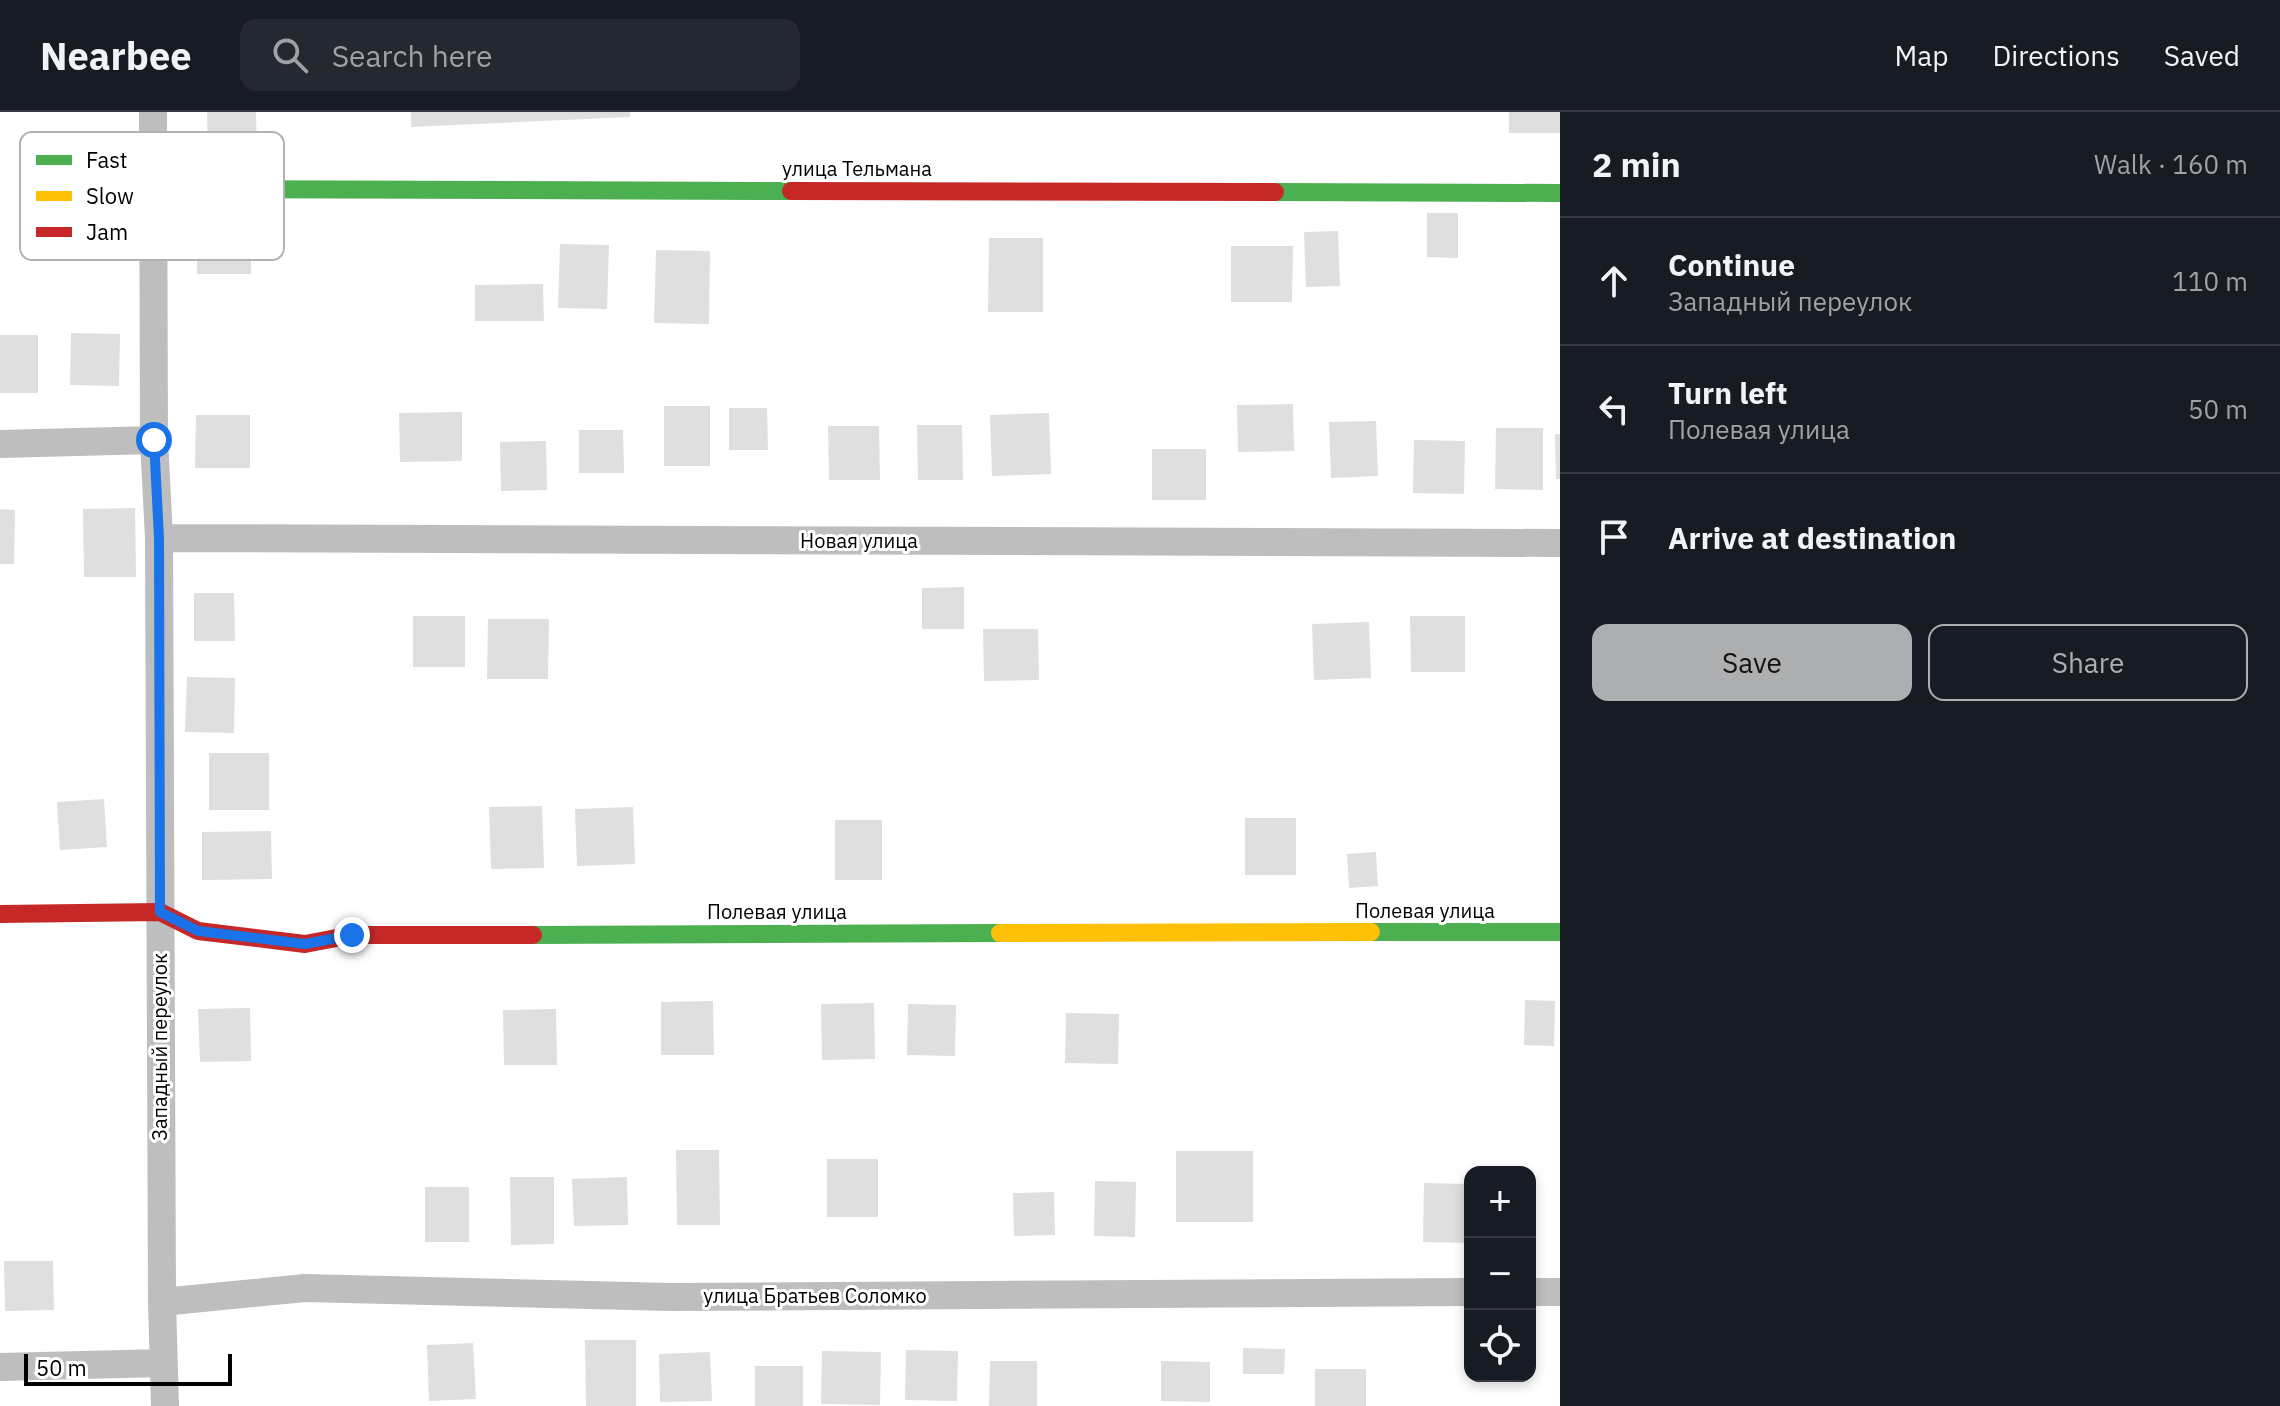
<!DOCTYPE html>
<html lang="en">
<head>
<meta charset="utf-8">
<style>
	body { margin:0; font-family:"IBM Plex Sans",sans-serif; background:#242831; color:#f1f3f6 }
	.controls { position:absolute; right:24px; bottom:24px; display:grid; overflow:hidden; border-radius:16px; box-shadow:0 4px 12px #0003 }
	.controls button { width:72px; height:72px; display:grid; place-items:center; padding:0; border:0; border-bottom:2px solid #363941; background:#171b24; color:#f1f3f6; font:40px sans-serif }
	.scale { position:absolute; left:24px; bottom:20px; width:208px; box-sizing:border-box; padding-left:8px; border:4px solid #000; border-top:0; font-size:22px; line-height:28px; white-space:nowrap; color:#000; -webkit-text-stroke:6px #fff; paint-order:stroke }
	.stop { position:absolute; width:24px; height:24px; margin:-18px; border:6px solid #1a73e8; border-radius:50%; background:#fff }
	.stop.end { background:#1a73e8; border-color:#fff; box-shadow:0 2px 8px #0008 }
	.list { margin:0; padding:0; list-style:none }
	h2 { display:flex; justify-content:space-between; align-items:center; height:104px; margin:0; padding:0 32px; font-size:34px }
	h2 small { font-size:26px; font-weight:400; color:#9ea1a6 }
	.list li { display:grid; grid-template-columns:52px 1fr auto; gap:24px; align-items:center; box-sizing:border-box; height:128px; padding:0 32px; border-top:2px solid #363941 }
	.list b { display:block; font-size:30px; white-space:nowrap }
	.list p { margin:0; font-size:26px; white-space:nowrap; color:#9ea1a6 }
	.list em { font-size:26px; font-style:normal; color:#9ea1a6 }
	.actions { display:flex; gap:16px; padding:24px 32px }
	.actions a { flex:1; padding:18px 0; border:2px solid #adaeaf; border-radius:16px; text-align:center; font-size:28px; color:#adaeaf }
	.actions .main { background:#adaeaf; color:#111 }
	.icon { flex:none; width:44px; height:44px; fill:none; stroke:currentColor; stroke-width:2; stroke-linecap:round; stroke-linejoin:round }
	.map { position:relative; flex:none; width:1560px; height:1294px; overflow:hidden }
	header { display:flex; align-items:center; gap:48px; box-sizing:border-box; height:112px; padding:0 40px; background:#171b24; border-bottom:2px solid #363941 }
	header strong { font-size:38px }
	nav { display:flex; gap:44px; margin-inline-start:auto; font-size:28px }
	.search { width:560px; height:72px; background:#242831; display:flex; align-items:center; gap:20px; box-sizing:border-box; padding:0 28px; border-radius:16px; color:#9ea1a6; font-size:30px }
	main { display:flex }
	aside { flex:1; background:#171b24 }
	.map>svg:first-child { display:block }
</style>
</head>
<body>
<header>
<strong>Nearbee</strong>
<div class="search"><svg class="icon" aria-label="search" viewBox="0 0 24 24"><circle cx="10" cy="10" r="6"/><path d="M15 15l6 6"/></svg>Search here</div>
<nav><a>Map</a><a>Directions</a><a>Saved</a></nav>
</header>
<main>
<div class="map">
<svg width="1560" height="1294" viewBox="0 0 1560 1294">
	<rect width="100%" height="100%" fill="#fff"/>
	<!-- building -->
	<path fill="#dfdfdf" d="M207,0H256L257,39L208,40Z
		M411,0H630V5L411,15Z
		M1509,0H1560V21H1509Z
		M1427,101H1458V146L1427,145Z
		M197,108H251V162H197Z
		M1338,119L1340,174L1306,175L1304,120Z
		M989,126H1043V200H988Z
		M560,132L609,133L607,197L558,196Z
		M1231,134H1293L1292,190H1231Z
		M656,138L710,139L709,212L654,211Z
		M543,172L544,209H475V173Z
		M71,221L120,222L119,274L70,273Z
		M0,223H38V281H0Z
		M1293,292L1294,339L1238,340L1237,293Z
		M664,294H710V354H664Z
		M729,296H767L768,338H729Z
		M462,300V349L400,350L399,301Z
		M1049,301L1051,362L992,364L990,303Z
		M196,303H250V356H195Z
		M1376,309L1378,364L1331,366L1329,310Z
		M917,313H962L963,368H918Z
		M828,314H879L880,368H829Z
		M1496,316H1543V378L1495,377Z
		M579,318H623L624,361H579Z
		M1555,322H1560V367H1556Z
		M1414,328L1465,329L1464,382L1413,381Z
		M546,329L547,378L501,379L500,330Z
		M1152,337H1206V388H1152Z
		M135,396L136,465H84L83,397Z
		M0,397L15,398L14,452H0Z
		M964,475V517H922V476Z
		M194,481H234L235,529H194Z
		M413,504H465V555H413Z
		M1410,504H1465V560H1411Z
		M488,507H549L548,567H487Z
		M1369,510L1371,566L1314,568L1312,512Z
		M983,517H1038L1039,568L984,569Z
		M187,565L235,566L234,621L185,620Z
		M209,641H269V698H209Z
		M104,687L107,735L60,738L57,690Z
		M542,694L544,756L491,757L489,695Z
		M633,695L635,752L577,754L575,697Z
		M1245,706H1296V763H1245Z
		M835,708H882V768H835Z
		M271,719L272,767L202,768V720Z
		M1376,740L1378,774L1349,776L1347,742Z
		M1525,888L1555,889L1554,934L1524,933Z
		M713,889L714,943H661V890Z
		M874,891L875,947L822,948L821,892Z
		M908,892L956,893L955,944L907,943Z
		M250,896L251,949L200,950L198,897Z
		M556,897L557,953H504L503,898Z
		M1066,901L1119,902L1118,952L1065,951Z
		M676,1038H719L720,1113H677Z
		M1176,1039H1253V1110H1176Z
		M827,1047H878V1105H827Z
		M510,1065H554V1132L511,1133Z
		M627,1065L628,1113L574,1114L572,1067Z
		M1095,1069L1136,1070L1135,1125L1094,1124Z
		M1424,1071L1470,1072V1131L1423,1130Z
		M425,1075H469V1130H425Z
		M1054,1080L1055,1123L1014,1124L1013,1081Z
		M4,1149H53L54,1198L5,1199Z
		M585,1228H636V1294H586Z
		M473,1231L476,1287L429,1289L427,1233Z
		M1243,1236L1285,1237L1284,1262H1243Z
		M906,1238L958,1239L957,1289L905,1288Z
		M822,1239L881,1240L880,1293L821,1292Z
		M710,1240L712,1289L660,1290L659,1242Z
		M990,1249H1037V1294H989Z
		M1161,1249L1210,1250V1290L1161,1289Z
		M755,1254H803V1294H755Z
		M1315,1257H1366V1294H1315Z"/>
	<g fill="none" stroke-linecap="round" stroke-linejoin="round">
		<!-- street -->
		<path stroke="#bebebe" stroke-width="28" d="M153,0L154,328L159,426L162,1190L165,1294
			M0,332L154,328
			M159,426L1560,431
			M1530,1180H1560
			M162,1190L305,1176L671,1185L1470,1180
			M0,1255L163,1251"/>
		<!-- fast -->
		<path stroke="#4caf50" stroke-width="18" d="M154,77L791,79
			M1275,80L1560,81
			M1371,820H1560
			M533,823L1000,821"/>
		<!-- slow -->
		<path stroke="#ffc107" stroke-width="18" d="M1000,821L1371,820"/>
		<!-- jam -->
		<path stroke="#c62828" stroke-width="18" d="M791,79L1275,80
			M0,802L160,800L198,819L305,832L352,823H533"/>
	</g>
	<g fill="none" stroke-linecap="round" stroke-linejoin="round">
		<!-- route -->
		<path stroke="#1a73e8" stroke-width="10" d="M154,328L159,426L160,800L198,819L305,832L352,823"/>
	</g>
	<g text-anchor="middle" stroke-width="6" stroke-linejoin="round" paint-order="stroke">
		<!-- street labels -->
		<g font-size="20" fill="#000" stroke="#fff">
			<text x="857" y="64">улица Тельмана</text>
			<text x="859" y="436">Новая улица</text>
			<text x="1425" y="806">Полевая улица</text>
			<text x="777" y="807">Полевая улица</text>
			<text transform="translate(160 935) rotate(-90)" y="7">Западный переулок</text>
			<text x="815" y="1191">улица Братьев Соломко</text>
		</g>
	</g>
	<!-- legend -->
	<rect x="20" y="20" width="264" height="128" rx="12" fill="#fff" stroke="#b2b2b2" stroke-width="2"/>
	<rect x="36" y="43" width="36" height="10" fill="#4caf50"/>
	<rect x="36" y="79" width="36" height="10" fill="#ffc107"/>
	<rect x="36" y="115" width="36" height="10" fill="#c62828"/>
	<g font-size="22" fill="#000">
		<text x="86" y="56">Fast</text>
		<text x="86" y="92">Slow</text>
		<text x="86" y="128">Jam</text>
	</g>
</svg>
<div class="controls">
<button>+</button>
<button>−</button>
<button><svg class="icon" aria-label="locate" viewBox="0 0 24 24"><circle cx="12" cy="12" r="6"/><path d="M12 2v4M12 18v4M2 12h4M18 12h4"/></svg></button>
</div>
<div class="scale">50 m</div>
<div class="stop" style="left:154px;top:328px"></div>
<div class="stop end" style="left:352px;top:823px"></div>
</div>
<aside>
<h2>2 min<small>Walk · 160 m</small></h2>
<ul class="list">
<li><svg class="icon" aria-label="ahead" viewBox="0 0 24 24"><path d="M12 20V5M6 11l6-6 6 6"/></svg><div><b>Continue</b><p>Западный переулок</p></div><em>110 m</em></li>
<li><svg class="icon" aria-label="left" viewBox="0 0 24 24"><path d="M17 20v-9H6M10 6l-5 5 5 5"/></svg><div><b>Turn left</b><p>Полевая улица</p></div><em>50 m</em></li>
<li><svg class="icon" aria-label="arrive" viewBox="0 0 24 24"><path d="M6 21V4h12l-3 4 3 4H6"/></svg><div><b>Arrive at destination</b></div></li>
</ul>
<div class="actions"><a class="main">Save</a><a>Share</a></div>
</aside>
</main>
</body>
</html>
